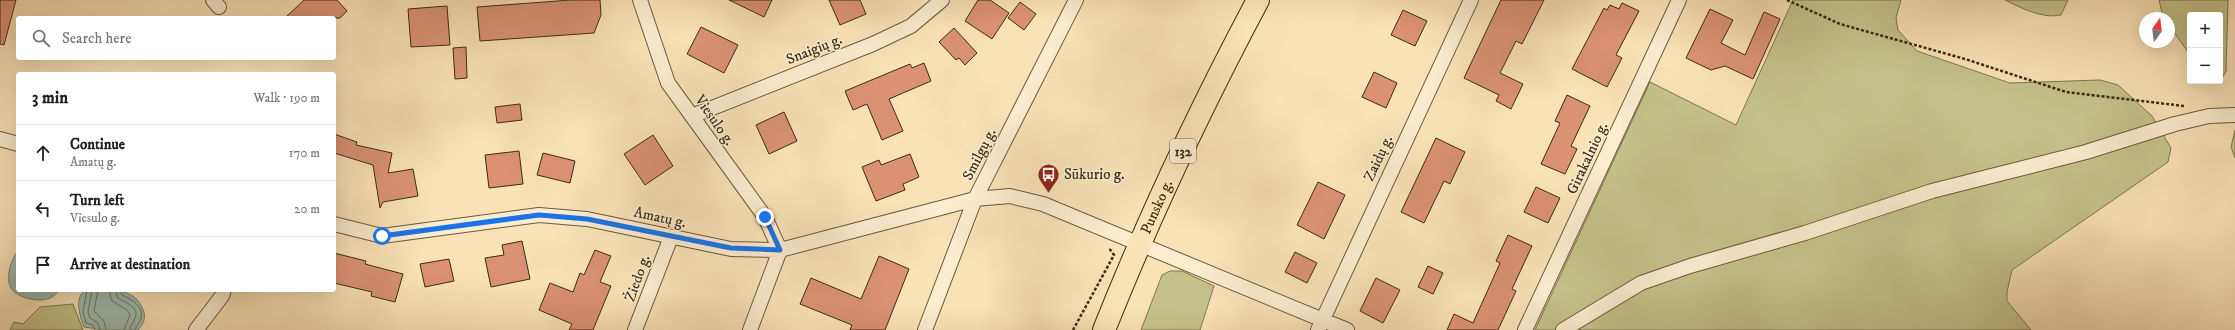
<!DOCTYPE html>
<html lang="en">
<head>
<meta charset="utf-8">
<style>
	body { margin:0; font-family:"IM FELL DW Pica",serif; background:#f6f6f6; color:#202124 }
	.controls { position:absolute; right:12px; top:12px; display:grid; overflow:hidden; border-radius:4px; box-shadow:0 4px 16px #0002 }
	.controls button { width:36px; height:36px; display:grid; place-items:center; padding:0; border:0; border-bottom:1px solid #e0e0e0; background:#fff; color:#202124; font:20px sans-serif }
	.compass { position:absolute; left:2139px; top:12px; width:36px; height:36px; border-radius:50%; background:#fff; box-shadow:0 4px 16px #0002; rotate:14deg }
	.stop { position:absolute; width:12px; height:12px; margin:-9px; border:3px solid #1a73e8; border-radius:50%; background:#fff }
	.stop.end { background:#1a73e8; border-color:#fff; box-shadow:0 1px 4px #0008 }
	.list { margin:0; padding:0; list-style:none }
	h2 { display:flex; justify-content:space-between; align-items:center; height:52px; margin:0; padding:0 16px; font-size:17px }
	h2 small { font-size:13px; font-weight:400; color:#757577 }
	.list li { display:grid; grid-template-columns:26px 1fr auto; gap:12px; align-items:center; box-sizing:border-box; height:56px; padding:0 16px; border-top:1px solid #e0e0e0 }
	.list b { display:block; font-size:15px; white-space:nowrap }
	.list p { margin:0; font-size:13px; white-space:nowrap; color:#757577 }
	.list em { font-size:13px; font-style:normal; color:#757577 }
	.icon { flex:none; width:22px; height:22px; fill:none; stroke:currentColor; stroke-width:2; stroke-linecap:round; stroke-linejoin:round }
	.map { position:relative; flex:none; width:2235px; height:330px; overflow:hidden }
	.search { position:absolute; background:#fff; box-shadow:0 4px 16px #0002; left:16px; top:16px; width:320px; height:44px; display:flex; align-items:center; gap:10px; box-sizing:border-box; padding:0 14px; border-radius:4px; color:#757577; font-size:15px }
	.panel { position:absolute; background:#fff; box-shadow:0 4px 16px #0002; left:16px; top:72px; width:320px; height:220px; border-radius:4px }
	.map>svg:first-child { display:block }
</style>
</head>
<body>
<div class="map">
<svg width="2235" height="330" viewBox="0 0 2235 330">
	<rect width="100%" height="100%" fill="#fae2b7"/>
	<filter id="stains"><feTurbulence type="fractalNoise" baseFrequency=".005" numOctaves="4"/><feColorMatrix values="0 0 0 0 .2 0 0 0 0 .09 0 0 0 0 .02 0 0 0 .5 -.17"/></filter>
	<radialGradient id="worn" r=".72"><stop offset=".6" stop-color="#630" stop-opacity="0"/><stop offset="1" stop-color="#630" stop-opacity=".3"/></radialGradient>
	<!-- green -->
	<path fill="#c4c28a" stroke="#7f7650" d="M1793,0H1901L1896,18L1898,30L1917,51L2010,83L2100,80L2118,85L2152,116L2171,148L2168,162L2012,270L2007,292V301L2031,330H1535L1650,82L1736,125Z
		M2005,0H2068L2061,15C2043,19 2021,8 2005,0Z
		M2159,0H2228L2226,71L2220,82L2217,81H2220V15H2190V55L2169,25V18L2163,17Z
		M2235,130V158L2231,147Z
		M1170,271H1182L1214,286L1200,330H1141L1162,275Z
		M73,304L83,330H10L14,322L23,324L40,307Z"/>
	<!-- water -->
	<path fill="#9ebdb2" stroke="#768373" d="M18,251V290H59C57,293 53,297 50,298C39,303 15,298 10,286C6,276 11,259 18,251Z
		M85,290C106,290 132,286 142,307C147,317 144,323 138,330H103L84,327C80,317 74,298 85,290Z"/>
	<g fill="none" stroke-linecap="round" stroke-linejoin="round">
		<!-- shore -->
		<path stroke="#6c7464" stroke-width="1" d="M87,290L83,312L86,323L93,325L95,330
			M92,290L88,312L90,318L98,323L100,330
			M98,290L94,311L104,321L106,330
			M109,290L112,301L127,310L130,315L124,330
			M115,290L118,298C124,302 140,307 135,318C134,323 130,325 130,330
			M120,290L122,295C131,299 144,306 141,318C140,323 136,325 135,330"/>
	</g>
	<!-- building -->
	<path fill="#da9273" stroke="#3a2b15" d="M0,0H16L4,45L0,44Z
		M304,0H337L347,11L340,18H285Z
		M571,0H600L601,15L594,33L480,41L477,7Z
		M729,0H772L764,17Z
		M829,0H860L866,14L840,25Z
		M978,0H990L1009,13L992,39L965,21Z
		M1501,0H1544L1522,44L1516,41L1500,73L1523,84L1511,109L1496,101L1499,95L1464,78Z
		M1020,2L1036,14L1024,30L1008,18Z
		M1622,3L1639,11L1616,55L1622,58L1607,87L1572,69L1604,8L1607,10L1610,5L1619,9Z
		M447,6L450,45L411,47L408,9Z
		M1710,9L1733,20L1721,43L1745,55L1764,12L1780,19L1753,79L1725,66L1711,70L1686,58Z
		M1403,10L1427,21L1415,46L1391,35Z
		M701,27L738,45L724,73L687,54Z
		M954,28L977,53L965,65L959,58L956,60L939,42Z
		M466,47L467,78L455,79L453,48Z
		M924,63L931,81L889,99L903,131L882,140L867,104L853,110L845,91L910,64L912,68Z
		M1374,72L1397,83L1386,108L1362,97Z
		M1567,95L1590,106L1571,146L1577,149L1565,174L1541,164L1560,123L1555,121Z
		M520,104L522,120L497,123L495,107Z
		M784,112L797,141L769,154L756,125Z
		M334,134L357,142L356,145L392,153L388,173L413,169L418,196L383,202L380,208L373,165L334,153Z
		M653,135L673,166L645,185L624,154Z
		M1436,138L1465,152L1450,184L1444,181L1424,223L1401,212Z
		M519,151L523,184L489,188L485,155Z
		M543,153L575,161L570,183L537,175Z
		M910,154L919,177L903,184L905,190L876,201L862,167L879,160L881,165Z
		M1318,182L1345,195L1324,239L1297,225Z
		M1536,187L1560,198L1548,223L1524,212Z
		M1508,235L1532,246L1512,289L1516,291L1498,330H1447L1454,314L1473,323L1500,263L1496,261Z
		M522,241L530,279L491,287L485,258L504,255L502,245Z
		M595,250L611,256L600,282L611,286L593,330H569L572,324L539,310L550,283L573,292L580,273L584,275Z
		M1295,252L1317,263L1307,283L1285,272Z
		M334,253L366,261L365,264L403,274L395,302L371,296L372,292L334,283Z
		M879,256L909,269L885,330H850L852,325L800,304L811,278L861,299Z
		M449,259L454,281L425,287L420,264Z
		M1428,266L1443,273L1433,294L1418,287Z
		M1376,278L1400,290L1383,323L1360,311Z"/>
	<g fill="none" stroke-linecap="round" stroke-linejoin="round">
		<defs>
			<path id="street" d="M213,0L219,7
				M640,0L668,83L765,217L780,250L750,330
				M692,116L873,44L911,26L942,0
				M0,139L18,144
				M334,224L382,236L539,215L587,219L731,249L780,250L975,199L1010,196L1043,204L1347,330
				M196,330L222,296L224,290
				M635,330L671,237
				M925,330L975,199L1076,0
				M1318,330L1471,0
				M1525,330L1679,0
				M1563,330L1641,283L1690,266L1805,233L1932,191L2086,152L2175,124L2209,116L2235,115"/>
			<g id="primary">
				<path id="s1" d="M1104,330C1149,217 1201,107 1258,0"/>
			</g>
		</defs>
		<!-- street casing -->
		<use href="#street" stroke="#6a593e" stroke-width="16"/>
		<!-- primary casing -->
		<use href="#primary" stroke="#3a2b15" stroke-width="24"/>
		<!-- path -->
		<path stroke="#3a2b15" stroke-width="2.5" stroke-dasharray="3 2" stroke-linecap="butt" d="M1787,0L1840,24L1965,59L2066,92L2184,106
			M1073,330L1114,255L1109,248"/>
		<!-- street -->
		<use href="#street" stroke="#fcecd0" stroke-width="14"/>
		<!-- primary -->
		<use href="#primary" stroke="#fae2b7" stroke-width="22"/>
	</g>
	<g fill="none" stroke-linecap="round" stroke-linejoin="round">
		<!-- route -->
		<path stroke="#1a73e8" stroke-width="5" d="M382,236L539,215L587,219L731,248L780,250L765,217"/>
	</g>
	<!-- icons -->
	<defs>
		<symbol id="bus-pin" viewBox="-11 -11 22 30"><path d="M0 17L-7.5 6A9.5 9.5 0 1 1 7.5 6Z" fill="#8f2418" stroke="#fcecd0"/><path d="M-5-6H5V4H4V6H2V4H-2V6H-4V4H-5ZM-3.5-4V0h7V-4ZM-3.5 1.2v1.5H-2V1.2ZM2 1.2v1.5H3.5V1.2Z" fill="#fff"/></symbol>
	</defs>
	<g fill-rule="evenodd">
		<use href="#bus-pin" x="1036" y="162" width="25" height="34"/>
	</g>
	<g text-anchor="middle" stroke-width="3" stroke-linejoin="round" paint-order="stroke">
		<!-- shield labels -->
		<rect fill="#fcecd0" stroke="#74654d" stroke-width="1" x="1170" y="139" width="26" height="24" rx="3"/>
		<g font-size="14" font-weight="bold" fill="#3a2b15">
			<text x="1183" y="156">132</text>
		</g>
		<!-- street labels -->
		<g font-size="15" fill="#3a2b15" stroke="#fcecd0">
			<text transform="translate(814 49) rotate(-22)" y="5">Snaigių g.</text>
			<text transform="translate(715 120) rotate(55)" y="5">Viesulo g.</text>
			<text transform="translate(979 154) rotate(-63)" y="5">Smilgų g.</text>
			<text transform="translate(1378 158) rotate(-65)" y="5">Zaidų g.</text>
			<text transform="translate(1587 158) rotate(-65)" y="5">Girakalnio g.</text>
			<text dy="5" stroke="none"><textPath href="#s1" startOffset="134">Punsko g.</textPath></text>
			<text transform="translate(660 217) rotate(12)" y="5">Amatų g.</text>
			<text transform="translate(637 278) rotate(-70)" y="5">Žiedo g.</text>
		</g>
		<!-- poi labels -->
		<g font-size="15" fill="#3a2b15" stroke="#fcecd0" text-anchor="start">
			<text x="1064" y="179">Sūkurio g.</text>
		</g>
	</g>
	<rect width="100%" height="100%" filter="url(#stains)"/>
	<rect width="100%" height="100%" fill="url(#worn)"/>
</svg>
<div class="controls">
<button>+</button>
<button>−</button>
</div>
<svg class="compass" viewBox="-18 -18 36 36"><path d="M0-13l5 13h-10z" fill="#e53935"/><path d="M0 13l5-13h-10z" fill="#757577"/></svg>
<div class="stop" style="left:382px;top:236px"></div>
<div class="stop end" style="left:765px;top:217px"></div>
<div class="search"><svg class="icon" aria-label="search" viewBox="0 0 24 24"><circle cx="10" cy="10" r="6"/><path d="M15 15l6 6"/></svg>Search here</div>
<section class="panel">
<h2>3 min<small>Walk · 190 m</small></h2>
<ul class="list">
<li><svg class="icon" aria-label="ahead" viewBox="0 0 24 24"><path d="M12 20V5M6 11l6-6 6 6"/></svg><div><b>Continue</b><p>Amatų g.</p></div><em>170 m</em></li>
<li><svg class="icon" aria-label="left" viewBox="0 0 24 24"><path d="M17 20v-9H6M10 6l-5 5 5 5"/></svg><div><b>Turn left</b><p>Viesulo g.</p></div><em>20 m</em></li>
<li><svg class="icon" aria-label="arrive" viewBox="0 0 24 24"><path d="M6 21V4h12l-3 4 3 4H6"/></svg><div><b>Arrive at destination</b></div></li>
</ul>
</section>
</div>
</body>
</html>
